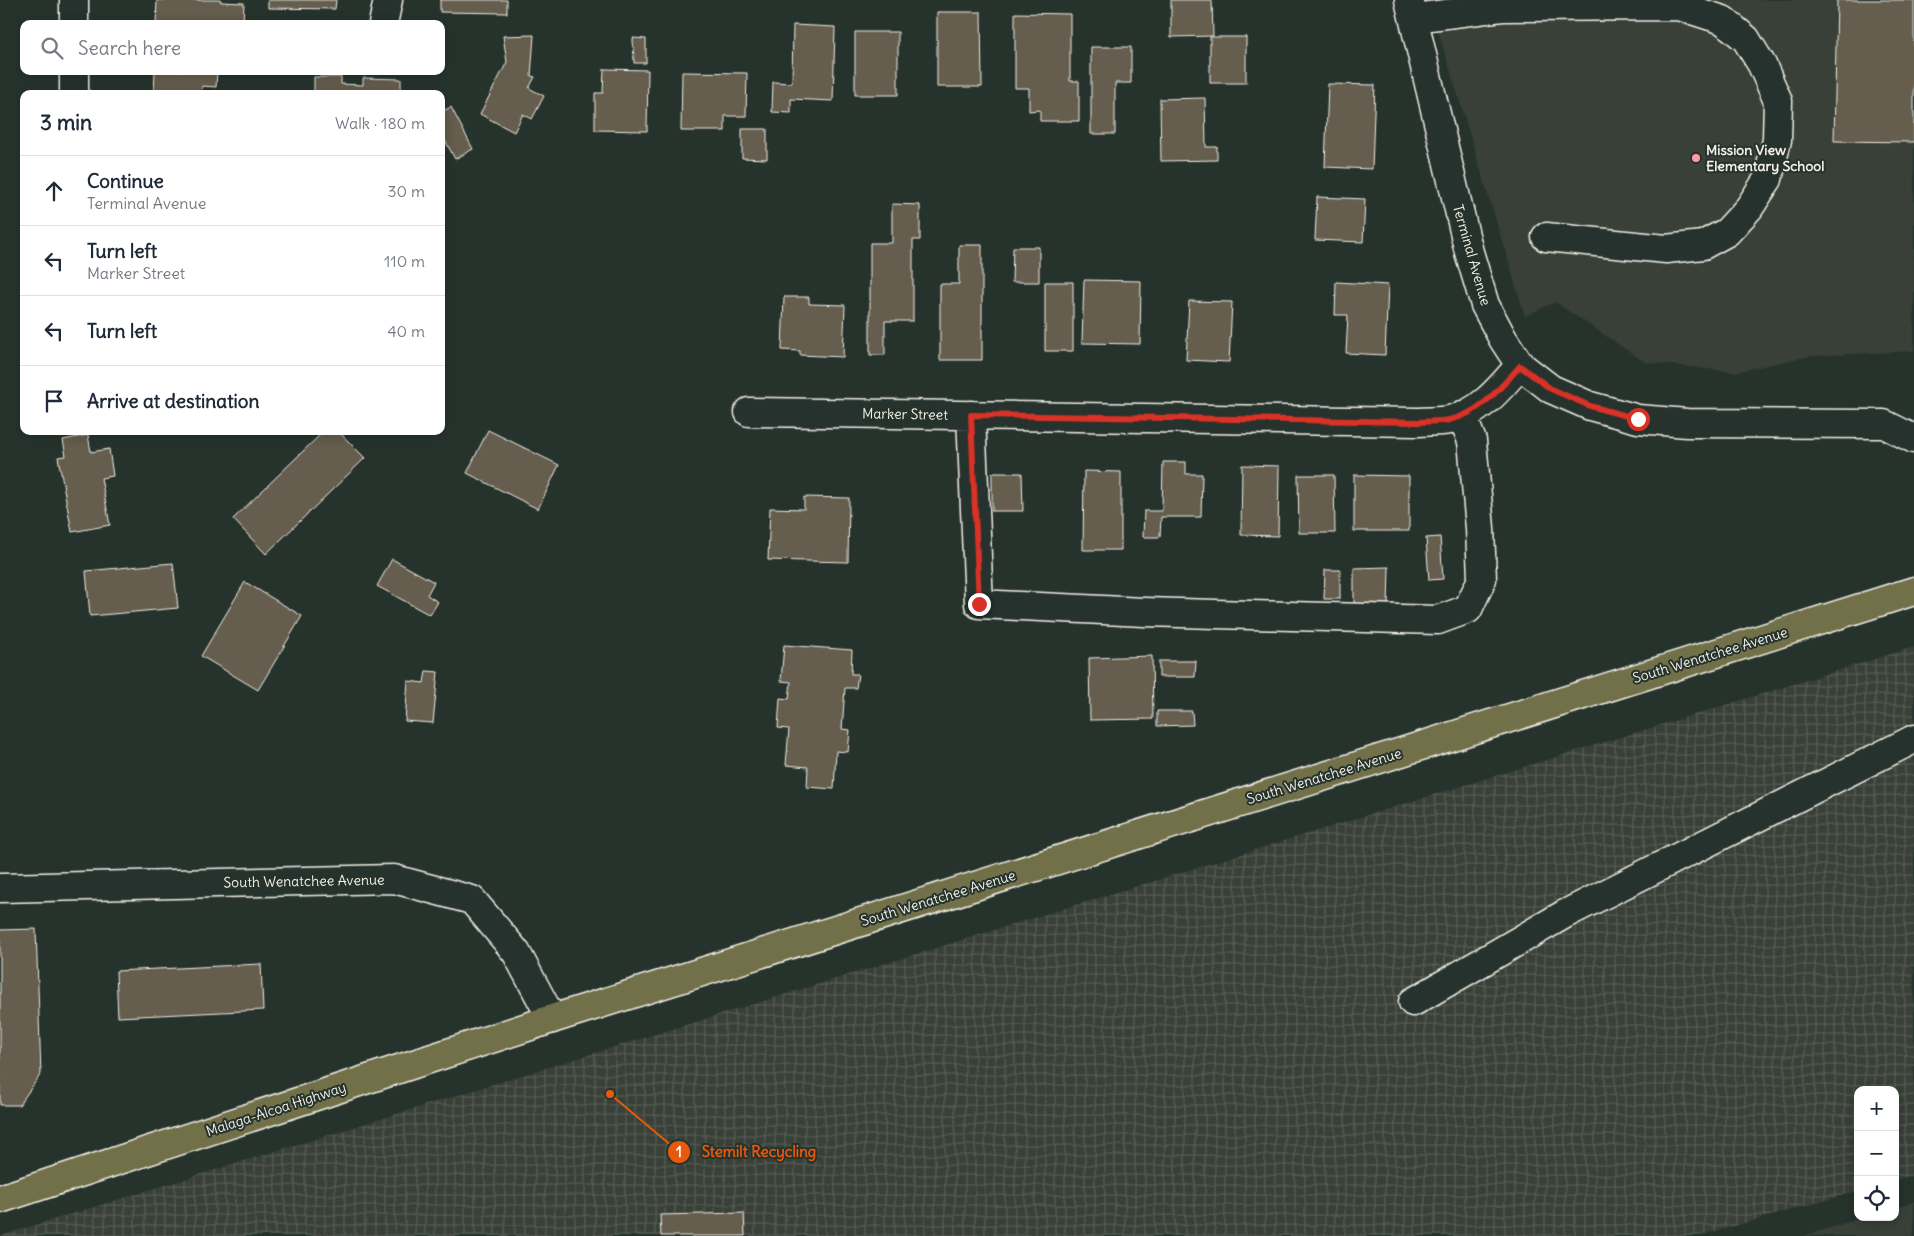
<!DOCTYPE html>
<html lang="en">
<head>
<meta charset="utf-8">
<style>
	body { margin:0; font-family:Delius,sans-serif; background:#f2f2f3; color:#1f2937 }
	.controls { position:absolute; right:15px; bottom:15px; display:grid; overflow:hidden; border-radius:10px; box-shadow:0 2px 12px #0003 }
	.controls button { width:45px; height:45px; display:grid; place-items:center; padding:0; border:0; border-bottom:1px solid #e0e1e3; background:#fff; color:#1f2937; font:25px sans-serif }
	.stop { position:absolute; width:15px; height:15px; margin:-11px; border:4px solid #d93025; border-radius:50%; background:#fff }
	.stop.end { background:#d93025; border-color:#fff; box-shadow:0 1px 5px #0008 }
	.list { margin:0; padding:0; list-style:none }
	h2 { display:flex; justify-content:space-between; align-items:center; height:65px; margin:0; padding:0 20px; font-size:21px }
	h2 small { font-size:16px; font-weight:400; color:#747a83 }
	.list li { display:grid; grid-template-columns:32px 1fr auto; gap:15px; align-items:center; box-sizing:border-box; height:70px; padding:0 20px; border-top:1px solid #e0e1e3 }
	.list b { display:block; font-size:19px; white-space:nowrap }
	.list p { margin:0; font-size:16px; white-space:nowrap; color:#747a83 }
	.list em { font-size:16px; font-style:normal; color:#747a83 }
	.icon { flex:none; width:28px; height:28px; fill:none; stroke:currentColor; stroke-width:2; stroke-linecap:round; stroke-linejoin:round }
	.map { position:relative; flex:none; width:1914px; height:1236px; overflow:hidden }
	.search { position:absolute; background:#fff; box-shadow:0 2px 12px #0003; left:20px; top:20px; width:425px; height:55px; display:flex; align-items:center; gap:12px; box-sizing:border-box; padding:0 18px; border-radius:10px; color:#747a83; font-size:19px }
	.panel { position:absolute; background:#fff; box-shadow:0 2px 12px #0003; left:20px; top:90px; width:425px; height:345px; border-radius:10px }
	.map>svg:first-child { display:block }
</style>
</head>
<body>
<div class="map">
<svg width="1914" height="1236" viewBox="0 0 1914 1236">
	<defs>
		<pattern id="industrial-grid" width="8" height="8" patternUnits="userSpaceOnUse" patternTransform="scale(1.25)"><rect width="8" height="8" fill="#394037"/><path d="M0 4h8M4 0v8" fill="none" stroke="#565c54"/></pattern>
	</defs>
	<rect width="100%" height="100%" fill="#26332d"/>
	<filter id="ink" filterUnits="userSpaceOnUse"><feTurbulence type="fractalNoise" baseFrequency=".02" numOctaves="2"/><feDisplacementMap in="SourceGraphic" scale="10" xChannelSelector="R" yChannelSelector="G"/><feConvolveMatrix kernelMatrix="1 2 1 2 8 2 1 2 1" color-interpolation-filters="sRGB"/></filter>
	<g filter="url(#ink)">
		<!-- built -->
		<path fill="#394037" d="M1435,0H1914V351L1810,356L1735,372L1645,362L1555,302L1525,316L1433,14Z
			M1914,1202V1236H1804L1864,1217H1895V1208Z"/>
		<!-- industrial -->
		<path fill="url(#industrial-grid)" d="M1914,647V1175L1895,1180V1090H1858V1191L1699,1236H0Z"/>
		<!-- building -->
		<path fill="#655d4e" stroke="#f4f1e8" d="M157,0H221V2L244,3L243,24H156Z
			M268,0H336L335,9L268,8Z
			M440,0H507V13L440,12Z
			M1171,0H1212L1213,36L1171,37Z
			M1837,0H1914V142L1834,141Z
			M937,12H981L982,87H937Z
			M1015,13L1070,14V81H1079V121H1040V110L1029,111V88H1015Z
			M793,25L835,27L833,101L791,99V113L772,112L773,82L792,83Z
			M855,32H898V95H855Z
			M534,35L531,76L535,77L529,88L544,96L532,119L523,114L514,132L480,114L507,62L503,36Z
			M1210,37H1246V83H1210Z
			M633,38L646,39V63H634Z
			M1091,47H1131V83H1115V134H1091Z
			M604,69L648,70L647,131L595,130V93H603Z
			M155,71H217L216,87L202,86L201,94H154Z
			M682,72L747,73L746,116H725V131H681Z
			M314,77H341V84L363,85V78L401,79V94H314Z
			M1328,84L1375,85L1372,169L1325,167Z
			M1205,98L1206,147H1217V160L1161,161L1160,99Z
			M451,107L473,149L455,159L441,133V112Z
			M742,129H767V159L742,158Z
			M1317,197L1365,199L1363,242L1315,240Z
			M892,204L920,205V240H913V321H885V355H870V243H892Z
			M959,245H982V360H940V284H959Z
			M1013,247H1039V282H1012Z
			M1084,280L1141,281L1140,344L1082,343Z
			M1045,282H1073V351H1045Z
			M1336,282L1388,285L1385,355L1346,353L1348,315H1335Z
			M784,297H809V304L845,305L843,357L800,355V351L782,350Z
			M1189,301L1232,302L1229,362L1186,360Z
			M488,430L559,465L538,509L467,473Z
			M324,431H338L365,458L266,554L233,519Z
			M88,435L91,452L109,449L113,476L101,478L110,525L72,532L58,457L66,456L63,440Z
			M1163,462H1186V474H1202L1201,517H1161L1160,537H1143L1144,511H1162Z
			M1242,465L1279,466L1278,536L1241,535Z
			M1084,471L1121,472V550H1083Z
			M992,473H1022L1023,511H992Z
			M1298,475H1334L1335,533H1299Z
			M1354,475L1409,476V531H1354Z
			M804,497L849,498L848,562L768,560L770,508L804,509Z
			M1440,537L1443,579L1429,580L1426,538Z
			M392,559L434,582L427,595L438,602L430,615L377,586Z
			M173,563L178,608L90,616L86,571Z
			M1389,567L1388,606H1354V568Z
			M1325,570H1340V599H1324Z
			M245,582L302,616L258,690L201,656Z
			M784,645L852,650L851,674H858L856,688H845L842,729L850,730L848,752L836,751L834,789L807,787L808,767L786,765L789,729L778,728L780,698L789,699L791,682L781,681Z
			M1152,656L1153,719L1090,720L1089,658Z
			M1159,661H1196L1195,677H1159Z
			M426,671L438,672L433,723L405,721L408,681L424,683Z
			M1157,711H1192L1193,725L1157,726Z
			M36,929L41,1074L19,1105H0V930Z
			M261,964L263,1010L118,1017L116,971Z
			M744,1213L745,1236H661L660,1215Z"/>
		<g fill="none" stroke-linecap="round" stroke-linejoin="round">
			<defs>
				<path id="minor" d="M74,0V24
					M1409,0L1469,252L1485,305L1503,339L1520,365L1551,389L1590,406L1638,419L1687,423L1884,424L1914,439
					M1414,18L1502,7L1679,6L1723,20L1746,39L1762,65L1778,101L1777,140L1768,179L1749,208L1727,232L1703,245L1666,249L1546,237
					M383,24L388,0
					M74,71V94
					M749,412L1417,422C1428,421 1439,422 1449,420C1480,414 1501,387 1520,365
					M971,415L979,604L1144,612L1438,620L1468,609L1482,579L1480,528L1472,441L1462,415
					M0,888L394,879L472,900L516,952L552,1019
					M1413,1002L1565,914L1914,739"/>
				<path id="major" d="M0,1199L552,1019L1914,591"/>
			</defs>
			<!-- minor casing -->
			<use href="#minor" stroke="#f4f1e8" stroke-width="31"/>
			<!-- major casing -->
			<use href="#major" stroke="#f4f1e8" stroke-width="31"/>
			<!-- minor -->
			<use href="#minor" stroke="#26332d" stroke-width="28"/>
			<!-- major -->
			<use href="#major" stroke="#71704a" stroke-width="28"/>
		</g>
	</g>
	<g fill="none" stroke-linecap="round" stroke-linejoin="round" filter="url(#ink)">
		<!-- route -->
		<path stroke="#d93025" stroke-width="6" d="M979,604L971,415L1418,422C1428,421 1439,422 1449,420C1480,414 1501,387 1520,366L1551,389L1590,406L1638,419"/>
	</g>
	<!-- markers -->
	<circle fill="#ff9aa2" stroke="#26332d" stroke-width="2" cx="1696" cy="158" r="5"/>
	<g text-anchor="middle" stroke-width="4" stroke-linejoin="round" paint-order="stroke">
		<!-- poi labels -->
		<g font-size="14" font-weight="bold" fill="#f4f1e8" stroke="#26332d" text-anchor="start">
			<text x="1706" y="155">Mission View<tspan x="1706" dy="16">Elementary School</tspan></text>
		</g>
		<!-- street labels -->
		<g font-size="14" fill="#f4f1e8" stroke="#26332d">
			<text transform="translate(1472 255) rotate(74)" y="5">Terminal Avenue</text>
			<text transform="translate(905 414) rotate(1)" y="5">Marker Street</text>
			<text transform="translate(1710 655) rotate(-17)" y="5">South Wenatchee Avenue</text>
			<text transform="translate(1324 776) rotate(-17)" y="5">South Wenatchee Avenue</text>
			<text transform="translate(304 881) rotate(-1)" y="5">South Wenatchee Avenue</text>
			<text transform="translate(938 898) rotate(-17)" y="5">South Wenatchee Avenue</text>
			<text transform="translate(276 1109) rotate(-18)" y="5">Malaga-Alcoa Highway</text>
		</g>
	</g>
	<!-- callouts -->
	<path fill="none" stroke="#e8590c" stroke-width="2" d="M610 1094L679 1152"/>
	<g fill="#e8590c" stroke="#26332d" stroke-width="2">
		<circle cx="610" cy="1094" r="5"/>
		<circle cx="679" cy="1152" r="12"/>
	</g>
	<g font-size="15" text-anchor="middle" font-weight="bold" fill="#fff">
		<text x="679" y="1157">1</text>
	</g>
	<g font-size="15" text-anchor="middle" font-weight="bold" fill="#e8590c" stroke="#26332d" stroke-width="4" stroke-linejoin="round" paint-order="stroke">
		<text x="759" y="1157">Stemilt Recycling</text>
	</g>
</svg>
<div class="controls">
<button>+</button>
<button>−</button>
<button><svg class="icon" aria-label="locate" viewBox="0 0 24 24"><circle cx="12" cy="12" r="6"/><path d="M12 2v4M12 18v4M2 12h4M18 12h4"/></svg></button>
</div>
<div class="stop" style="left:1638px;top:419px"></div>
<div class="stop end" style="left:979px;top:604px"></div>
<div class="search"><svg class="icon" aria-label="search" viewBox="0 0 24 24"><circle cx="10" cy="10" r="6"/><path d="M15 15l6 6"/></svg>Search here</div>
<section class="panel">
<h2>3 min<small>Walk · 180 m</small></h2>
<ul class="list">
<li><svg class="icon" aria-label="ahead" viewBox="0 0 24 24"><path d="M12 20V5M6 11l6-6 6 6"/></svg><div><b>Continue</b><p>Terminal Avenue</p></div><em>30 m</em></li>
<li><svg class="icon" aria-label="left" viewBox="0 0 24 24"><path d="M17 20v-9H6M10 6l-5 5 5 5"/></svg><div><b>Turn left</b><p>Marker Street</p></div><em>110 m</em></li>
<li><svg class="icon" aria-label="left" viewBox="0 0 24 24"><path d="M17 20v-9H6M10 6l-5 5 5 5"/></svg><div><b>Turn left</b></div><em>40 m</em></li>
<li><svg class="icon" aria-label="arrive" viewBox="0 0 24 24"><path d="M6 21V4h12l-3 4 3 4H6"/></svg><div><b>Arrive at destination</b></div></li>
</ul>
</section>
</div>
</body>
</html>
